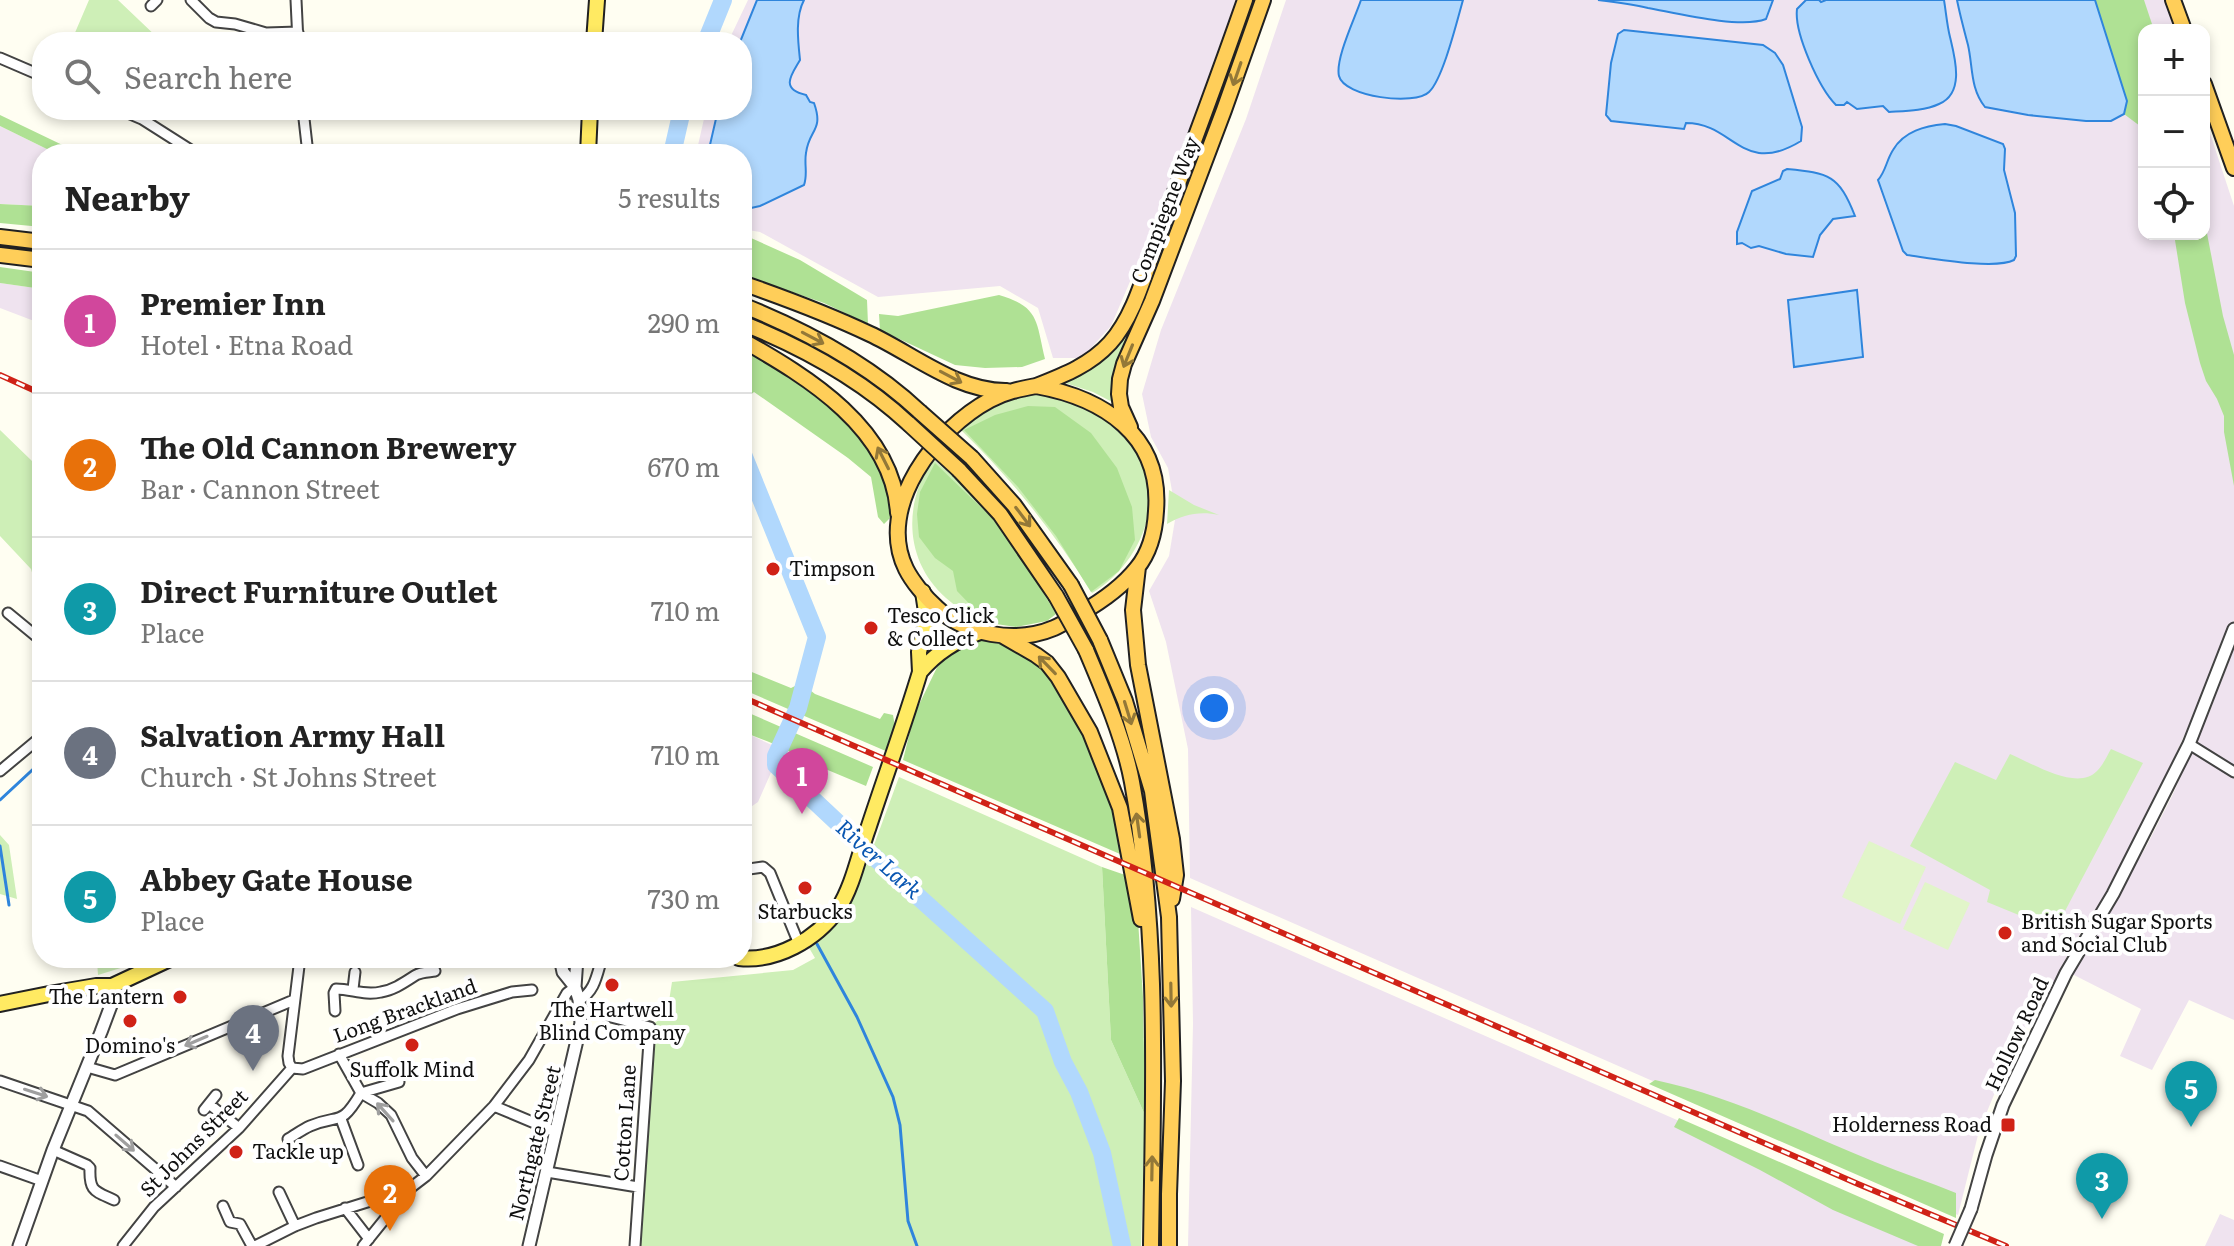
<!DOCTYPE html>
<html lang="en">
<head>
<meta charset="utf-8">
<style>
	body { margin:0; font-family:Literata,serif; background:#f2f2f2; color:#222 }
	.controls { position:absolute; right:24px; top:24px; display:grid; overflow:hidden; border-radius:16px; box-shadow:0 4px 12px #0003 }
	.controls button { width:72px; height:72px; display:grid; place-items:center; padding:0; border:0; border-bottom:2px solid #e0e0e0; background:#fff; color:#222; font:40px sans-serif }
	.you { position:absolute; left:1214px; top:708px; width:28px; height:28px; margin:-20px; border:6px solid #fff; border-radius:50%; background:#1a73e8; box-shadow:0 0 0 12px #1a73e833 }
	.badge { display:grid; place-items:center; width:52px; height:52px; border-radius:50%; background:#d02217; color:#fff; font-size:26px; font-weight:700 }
	.pin { position:absolute; translate:-50% -66px; filter:drop-shadow(0 2px 4px #0008) }
	.pin::after { content:''; position:absolute; top:42px; width:28px; height:24px; background:inherit; clip-path:polygon(0 0,100% 0,50% 100%) }
	.list { margin:0; padding:0; list-style:none }
	h2 { display:flex; justify-content:space-between; align-items:center; height:104px; margin:0; padding:0 32px; font-size:34px }
	h2 small { font-size:26px; font-weight:400; color:#767676 }
	.list li { display:grid; grid-template-columns:52px 1fr auto; gap:24px; align-items:center; box-sizing:border-box; height:144px; padding:0 32px; border-top:2px solid #e0e0e0 }
	.list b { display:block; font-size:30px; white-space:nowrap }
	.list p { margin:0; font-size:26px; white-space:nowrap; color:#767676 }
	.list em { font-size:26px; font-style:normal; color:#767676 }
	.icon { flex:none; width:44px; height:44px; fill:none; stroke:currentColor; stroke-width:2; stroke-linecap:round; stroke-linejoin:round }
	.map { position:relative; flex:none; width:2234px; height:1246px; overflow:hidden }
	.search { position:absolute; background:#fff; box-shadow:0 4px 12px #0003; left:32px; top:32px; width:720px; height:88px; display:flex; align-items:center; gap:20px; box-sizing:border-box; padding:0 28px; border-radius:32px; color:#767676; font-size:30px }
	.panel { position:absolute; background:#fff; box-shadow:0 4px 12px #0003; left:32px; top:144px; width:720px; height:824px; border-radius:32px }
	.map>svg:first-child { display:block }
</style>
</head>
<body>
<div class="map">
<svg width="2234" height="1246" viewBox="0 0 2234 1246">
	<rect width="100%" height="100%" fill="#fffef2"/>
	<!-- industrial -->
	<path fill="#efe3ef" d="M748,0H1236L1158,216L1111,326L1082,358H1053L1038,308L1000,286L878,297L760,232L742,229V154H696L706,110H742V42H728Z
		M1286,0H2165L2176,30H2144V234H2204V115L2234,206V620L2216,656L2196,709L2152,807L2107,891L2071,948L2046,999L2017,1039L1979,1131L1958,1215L1190,878L1188,749L1166,642L1149,591L1169,556L1176,514L1168,468L1151,437L1142,394L1161,330L1246,119Z
		M0,126L57,154H42V206L0,204Z
		M0,283L42,289V324L0,308Z
		M2234,648V1020L2189,1000L2152,1070L2120,1056L2141,1009L2072,974L2147,845L2172,796L2209,713Z
		M742,731L774,746L770,755L773,768L758,802L742,813Z
		M1191,907L1677,1120L1934,1246H1188L1193,1024Z
		M2220,1214L2234,1220V1246H2205Z"/>
	<!-- green -->
	<path fill="#ceefb7" d="M89,0H118L160,40L158,42H71Z
		M1137,318L1120,358L1118,405L1093,392L1062,382C1098,368 1116,350 1137,318Z
		M1034,391C1048,394 1072,394 1083,400C1091,404 1100,413 1107,419C1115,425 1125,431 1131,439C1170,492 1144,562 1092,593C1054,532 1011,478 960,429L988,405Z
		M0,430L32,461L42,477V569L33,576L31,569L0,536Z
		M933,459C959,482 989,505 1009,533C1027,558 1042,586 1057,613C1043,619 1030,618 1015,619C1005,619 993,621 984,619C970,616 956,607 946,598C904,561 903,503 933,459Z
		M1169,490L1194,505L1219,515C1200,511 1184,514 1167,524Z
		M2111,749L2143,763L2055,930L1987,902L1990,890L1910,846L1955,762L1996,780L2010,754C2032,763 2077,792 2097,771C2103,765 2107,756 2111,749Z
		M899,777L1102,867L1111,1040L1145,1115L1141,1246H638L652,1025L667,1014L672,982L793,970L815,958L808,946L843,911L867,864Z
		M0,835L9,845L17,899L0,894Z
		M120,958H138L140,962L98,975L97,961Z"/>
	<!-- forest -->
	<path fill="#afe194" d="M2095,0H2144L2154,30H2144V129L2124,114L2127,101Z
		M0,115L77,152L82,154H57L0,126Z
		M0,204L42,206V227L0,223Z
		M2204,218L2223,316L2234,355V486L2224,432V416L2217,399L2206,381L2200,363L2185,303L2174,234H2204Z
		M742,234L800,260L867,300L868,324L824,303L742,275Z
		M0,267L42,273V289L0,283Z
		M999,295C1040,307 1036,322 1045,359L1022,367L985,368L955,365L880,330L879,314L898,316Z
		M742,346L818,394L860,435L879,457L893,502L891,517L884,524L878,517L871,477L848,458L754,392L742,402Z
		M1028,406L1055,407L1091,433L1117,468L1132,507L1135,540L1119,571L1091,592L1056,536L1018,487L964,430L995,415Z
		M935,463L992,518L1034,578L1056,614L1047,621L1016,627L996,624L984,619L957,591L953,571L935,558L919,537L917,514L920,492Z
		M978,639L1004,645L1030,657L1045,672L1087,739L1115,814L1120,854L903,760L914,715L943,655Z
		M742,668L791,688L801,683L815,694L880,719L884,713L893,715L896,732L888,752L742,689Z
		M742,710L873,767L866,786L799,758C787,747 759,739 742,731Z
		M1102,867L1128,876L1138,920L1143,997L1145,1115L1111,1040Z
		M1655,1080C1731,1096 1804,1133 1875,1162C1902,1173 1929,1182 1956,1193V1218L1649,1084Z
		M1679,1118L1944,1234L1941,1246H1918L1833,1210L1760,1170L1674,1127Z"/>
	<!-- pitch -->
	<path fill="#e1f5c9" d="M1869,841L1926,867L1900,924L1842,897Z
		M1925,882L1970,903L1948,950L1903,929Z"/>
	<!-- water -->
	<path fill="#b1d8fd" stroke="#2f85dc" stroke-width="2" d="M757,0H804C795,17 798,41 800,60C792,74 779,89 806,95L810,102L814,103C824,131 809,129 806,153C804,164 808,174 804,185L760,206L742,210V154H709V149L718,110H742V42H740Z
		M1361,0H1463C1457,21 1443,79 1429,92C1415,106 1344,97 1339,76C1335,59 1355,18 1361,0Z
		M1598,0H1773L1766,19C1740,29 1676,13 1648,8C1632,4 1615,2 1598,0Z
		M1806,0H1819L1821,2L1826,0H1944C1946,12 1947,25 1950,37C1955,58 1965,93 1939,104C1924,111 1905,111 1889,112L1883,106L1857,109L1847,102L1844,105H1836C1819,88 1794,33 1797,9Z
		M1957,0H2095L2127,101L2124,114L2111,121H2086L2028,115L1985,107C1970,88 1973,67 1968,45C1964,30 1960,15 1957,0Z
		M1624,30L1763,45L1775,53L1783,65L1802,127L1801,141C1742,177 1734,123 1686,123L1684,129L1611,121L1606,115L1611,63L1618,34Z
		M1945,124L1956,126L2003,144L2005,149L2004,170L2015,213L2016,256L2014,260C1995,270 1930,258 1907,255L1903,251L1878,180C1886,171 1886,161 1893,150C1904,131 1925,126 1945,124Z
		M1787,169C1829,173 1839,175 1855,216L1833,219L1820,235L1813,257L1786,254L1759,246L1751,248L1742,243L1737,244V232L1752,191L1780,179L1783,171Z
		M1857,290L1863,357L1794,367L1788,300Z"/>
	<g fill="none" stroke-linecap="round" stroke-linejoin="round">
		<!-- stream -->
		<path stroke="#2f85dc" stroke-width="3" d="M0,800L42,761
			M0,846L9,905
			M817,944L857,1017L893,1097L900,1125L908,1221L917,1246"/>
		<!-- river -->
		<path stroke="#b1d8fd" stroke-width="18" d="M706,42L723,0
			M672,154L682,110
			M742,452L817,637L798,708L776,756V765L872,855L1045,1011L1063,1062L1079,1092L1102,1153L1122,1246"/>
		<defs>
			<path id="minor" d="M191,0L209,18L216,22L235,24L266,33L298,32
				M296,0L298,42
				M151,6L157,0
				M0,58L42,76
				M121,110L142,119L197,154
				M223,110L227,113L251,110
				M303,110L308,154
				M8,613L42,641
				M2189,744L2234,772
				M0,771L42,736
				M742,870L763,867L770,873L799,944
				M742,918L745,924
				M356,961L357,958
				M353,989L355,972
				M579,1000C595,992 597,974 602,958
				M580,1009L650,1027L635,1246
				M335,1011L334,993L336,989C352,989 364,996 381,992C394,990 405,982 416,975C421,972 429,972 435,971
				M339,1054L361,1093L378,1103L391,1115L412,1158L426,1176
				M87,1067L115,1075L294,1000
				M292,1068L303,1069L457,1009L512,992L532,990
				M292,1068L289,1063L288,1056L300,958
				M0,1081L88,1111L176,1187
				M209,1104L239,1128
				M494,1106L556,1132
				M204,1110L216,1095
				M341,1119L358,1165
				M288,1139C295,1135 303,1129 310,1126C341,1113 340,1128 361,1093L399,1082
				M53,1150L87,1165L90,1168C89,1192 95,1191 114,1200
				M0,1166L42,1181
				M547,1172L638,1187
				M279,1192L295,1226
				M223,1206L230,1222L240,1224L252,1246
				M345,1208L369,1239
				M123,1246L154,1207L239,1128L292,1068
				M255,1246L295,1226L316,1218L409,1189
				M363,1246L409,1189L426,1176L494,1106L529,1060L567,993L575,987"/>
			<path id="tertiary" d="M560,958L563,972L575,987
				M1971,1209L1986,1155L2003,1105L2066,973L2113,894L2189,744L2234,629
				M19,1246L53,1150L101,1032L113,1000L112,986
				M529,1246L581,1023L579,1000L575,987L577,958"/>
			<path id="primary" d="M594,42L597,0
				M588,154L590,110
				M920,672C937,652 955,641 980,632
				M739,958C776,962 816,940 838,909C853,886 859,854 868,829C885,777 904,725 920,672L919,652L924,632L926,612L923,592
				M0,1004L49,994L96,986H112L172,958"/>
			<path id="trunk" d="M2173,0L2184,30
				M2204,84L2234,168
				M0,237L42,242
				M0,255L42,260
				M742,283C785,298 828,314 870,334C913,354 958,392 1007,391
				M742,305C807,331 869,364 920,412
				M742,323C802,347 861,379 909,424
				M742,340C808,377 893,429 898,513
				M1036,386C1103,398 1162,435 1156,511C1155,531 1150,552 1137,568C1122,587 1102,601 1081,613C1072,618 1063,624 1054,628C1016,644 965,635 936,607C925,597 912,581 906,569C875,506 937,428 990,400C1005,392 1020,389 1036,386Z
				M1036,386C1064,375 1090,365 1110,343C1135,315 1145,272 1158,237C1188,158 1217,80 1245,0
				M1130,427L1121,407L1119,394L1120,379L1124,364L1152,301L1224,110L1263,0
				M972,458L1014,505L1071,585
				M959,470L1000,514L1056,596
				M1138,567L1133,610L1138,665L1172,839L1176,875L1172,899
				M1003,636L1036,655L1047,663L1058,677L1090,732L1120,808L1141,919
				M1100,640L1125,701L1152,791L1169,917L1173,1081L1169,1194V1246
				M1086,650C1103,690 1124,739 1132,782C1160,935 1153,1091 1151,1246"/>
		</defs>
		<!-- minor casing -->
		<use href="#minor" stroke="#434343" stroke-width="13"/>
		<!-- tertiary casing -->
		<use href="#tertiary" stroke="#434343" stroke-width="15"/>
		<!-- primary casing -->
		<use href="#primary" stroke="#212121" stroke-width="18"/>
		<!-- trunk casing -->
		<use href="#trunk" stroke="#212121" stroke-width="18"/>
		<!-- minor -->
		<use href="#minor" stroke="#fff" stroke-width="9"/>
		<!-- tertiary -->
		<use href="#tertiary" stroke="#fff" stroke-width="11"/>
		<!-- primary -->
		<use href="#primary" stroke="#ffea62" stroke-width="14"/>
		<!-- trunk -->
		<use href="#trunk" stroke="#ffce59" stroke-width="14"/>
		<defs>
			<path id="rail" d="M0,375L42,394
				M742,697L1858,1184L2006,1246"/>
		</defs>
		<!-- rail casing -->
		<use href="#rail" stroke="#d02217" stroke-width="6"/>
		<!-- rail -->
		<use href="#rail" stroke="#fff" stroke-width="3" stroke-dasharray="9" stroke-linecap="butt"/>
		<defs>
			<path id="tertiary-bridge" d="M1955,1246L1971,1209"/>
			<path id="trunk-bridge" d="M920,412L972,458
				M909,424L959,470
				M1071,585L1100,640
				M1056,596L1086,650"/>
		</defs>
		<!-- tertiary-bridge casing -->
		<use href="#tertiary-bridge" stroke="#434343" stroke-width="15" stroke-linecap="butt"/>
		<!-- trunk-bridge casing -->
		<use href="#trunk-bridge" stroke="#212121" stroke-width="18" stroke-linecap="butt"/>
		<!-- tertiary-bridge -->
		<use href="#tertiary-bridge" stroke="#fff" stroke-width="11"/>
		<!-- trunk-bridge -->
		<use href="#trunk-bridge" stroke="#ffce59" stroke-width="14"/>
	</g>
	<!-- one-way arrows -->
	<defs><path id="oneway-shaft" d="M-6 0H5M1.5-3L5.5 0L1.5 3" fill="none" stroke-width="1.6" stroke-linecap="round" stroke-linejoin="round" transform="scale(2)"/></defs>
	<g stroke="#937838">
		<use href="#oneway-shaft" transform="translate(1237 74) rotate(109)"/>
		<use href="#oneway-shaft" transform="translate(813 338) rotate(28)"/>
		<use href="#oneway-shaft" transform="translate(1128 356) rotate(112)"/>
		<use href="#oneway-shaft" transform="translate(951 377) rotate(28)"/>
		<use href="#oneway-shaft" transform="translate(883 458) rotate(-117)"/>
		<use href="#oneway-shaft" transform="translate(1023 517) rotate(53)"/>
		<use href="#oneway-shaft" transform="translate(1047 665) rotate(-134)"/>
		<use href="#oneway-shaft" transform="translate(1128 713) rotate(73)"/>
		<use href="#oneway-shaft" transform="translate(1138 825) rotate(-98)"/>
		<use href="#oneway-shaft" transform="translate(1171 995) rotate(89)"/>
		<use href="#oneway-shaft" transform="translate(1152 1168) rotate(-89)"/>
	</g>
	<g stroke="#9f9f9f">
		<use href="#oneway-shaft" transform="translate(196 1041) rotate(157)"/>
		<use href="#oneway-shaft" transform="translate(36 1093) rotate(18)"/>
		<use href="#oneway-shaft" transform="translate(385 1112) rotate(-132)"/>
		<use href="#oneway-shaft" transform="translate(125 1143) rotate(41)"/>
	</g>
	<!-- markers -->
	<g fill="#d02217" stroke="#fff" stroke-width="3">
		<circle cx="773" cy="569" r="8"/>
		<circle cx="871" cy="628" r="8"/>
		<circle cx="805" cy="888" r="8"/>
		<circle cx="2005" cy="933" r="8"/>
		<circle cx="612" cy="985" r="8"/>
		<circle cx="180" cy="997" r="8"/>
		<circle cx="130" cy="1021" r="8"/>
		<circle cx="412" cy="1045" r="8"/>
		<rect x="2000" y="1117" width="16" height="16" rx="4"/>
		<circle cx="236" cy="1152" r="8"/>
	</g>
	<g text-anchor="middle" stroke-width="8" stroke-linejoin="round" paint-order="stroke">
		<!-- street labels -->
		<g font-size="20" fill="#101010" stroke="#fff">
			<text transform="translate(1165 210) rotate(-69)" y="7">Compiegne Way</text>
			<text transform="translate(405 1011) rotate(-20)" y="7">Long Brackland</text>
			<text transform="translate(2017 1034) rotate(-65)" y="7">Hollow Road</text>
			<text transform="translate(625 1123) rotate(-86)" y="7">Cotton Lane</text>
			<text transform="translate(194 1143) rotate(-45)" y="7">St Johns Street</text>
			<text transform="translate(535 1143) rotate(-76)" y="7">Northgate Street</text>
		</g>
		<!-- poi labels -->
		<g font-size="20" fill="#101010" stroke="#fff" text-anchor="start">
			<text x="789" y="576">Timpson</text>
			<text x="887" y="623">Tesco Click<tspan x="887" dy="23">&amp; Collect</tspan></text>
			<text x="805" y="919" text-anchor="middle">Starbucks</text>
			<text x="2021" y="929">British Sugar Sports<tspan x="2021" dy="23">and Social Club</tspan></text>
			<text x="164" y="1004" text-anchor="end">The Lantern</text>
			<text x="612" y="1017" text-anchor="middle">The Hartwell<tspan x="612" dy="23">Blind Company</tspan></text>
			<text x="130" y="1053" text-anchor="middle">Domino's</text>
			<text x="412" y="1077" text-anchor="middle">Suffolk Mind</text>
			<text x="1992" y="1132" text-anchor="end">Holderness Road</text>
			<text x="252" y="1159">Tackle up</text>
		</g>
		<!-- water labels -->
		<g font-size="22" font-style="italic" fill="#0956b1" stroke="#fff">
			<text transform="translate(879 859) rotate(42)" y="8">River Lark</text>
		</g>
	</g>
</svg>
<div class="controls">
<button>+</button>
<button>−</button>
<button><svg class="icon" aria-label="locate" viewBox="0 0 24 24"><circle cx="12" cy="12" r="6"/><path d="M12 2v4M12 18v4M2 12h4M18 12h4"/></svg></button>
</div>
<div class="you"></div>
<div class="pin badge" style="left:802px;top:814px;background:#d1479c">1</div>
<div class="pin badge" style="left:390px;top:1231px;background:#e8710a">2</div>
<div class="pin badge" style="left:2102px;top:1219px;background:#0f9aa8">3</div>
<div class="pin badge" style="left:253px;top:1071px;background:#6b7280">4</div>
<div class="pin badge" style="left:2191px;top:1127px;background:#0f9aa8">5</div>
<div class="search"><svg class="icon" aria-label="search" viewBox="0 0 24 24"><circle cx="10" cy="10" r="6"/><path d="M15 15l6 6"/></svg>Search here</div>
<section class="panel">
<h2>Nearby<small>5 results</small></h2>
<ul class="list">
<li><span class="badge" style="background:#d1479c">1</span><div><b>Premier Inn</b><p>Hotel · Etna Road</p></div><em>290 m</em></li>
<li><span class="badge" style="background:#e8710a">2</span><div><b>The Old Cannon Brewery</b><p>Bar · Cannon Street</p></div><em>670 m</em></li>
<li><span class="badge" style="background:#0f9aa8">3</span><div><b>Direct Furniture Outlet</b><p>Place</p></div><em>710 m</em></li>
<li><span class="badge" style="background:#6b7280">4</span><div><b>Salvation Army Hall</b><p>Church · St Johns Street</p></div><em>710 m</em></li>
<li><span class="badge" style="background:#0f9aa8">5</span><div><b>Abbey Gate House</b><p>Place</p></div><em>730 m</em></li>
</ul>
</section>
</div>
</body>
</html>
